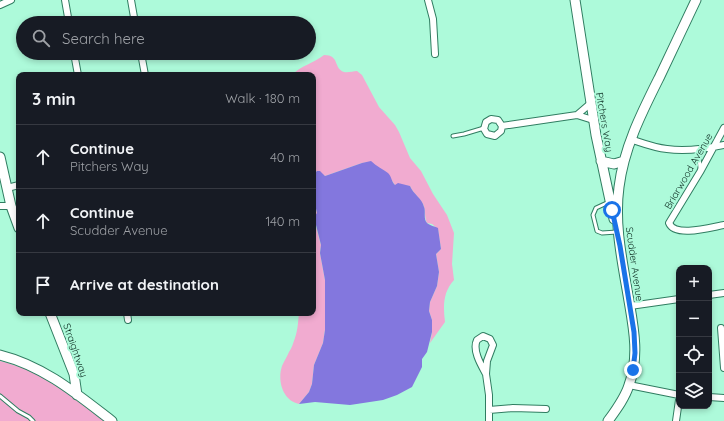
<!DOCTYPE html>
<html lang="en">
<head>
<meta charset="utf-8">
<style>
	body { margin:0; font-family:Quicksand,sans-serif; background:#20242c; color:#f1f3f6 }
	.controls { position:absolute; right:12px; bottom:12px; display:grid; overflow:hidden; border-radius:8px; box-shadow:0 2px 6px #0003 }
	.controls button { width:36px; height:36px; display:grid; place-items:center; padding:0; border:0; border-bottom:1px solid #363941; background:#171b24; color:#f1f3f6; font:20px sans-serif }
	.stop { position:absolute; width:12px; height:12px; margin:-9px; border:3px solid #1a73e8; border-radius:50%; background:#fff }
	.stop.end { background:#1a73e8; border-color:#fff; box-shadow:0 1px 4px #0008 }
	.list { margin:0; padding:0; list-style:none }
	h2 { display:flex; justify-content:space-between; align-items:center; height:52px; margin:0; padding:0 16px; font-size:17px }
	h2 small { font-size:13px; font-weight:400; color:#9ea1a6 }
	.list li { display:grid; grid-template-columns:26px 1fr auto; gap:12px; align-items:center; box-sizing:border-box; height:64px; padding:0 16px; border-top:1px solid #363941 }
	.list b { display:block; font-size:15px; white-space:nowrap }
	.list p { margin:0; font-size:13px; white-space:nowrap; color:#9ea1a6 }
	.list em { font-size:13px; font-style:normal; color:#9ea1a6 }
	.icon { flex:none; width:22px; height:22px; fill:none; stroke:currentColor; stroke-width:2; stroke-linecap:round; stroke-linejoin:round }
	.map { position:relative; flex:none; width:724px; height:421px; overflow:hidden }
	.search { position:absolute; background:#171b24; box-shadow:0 2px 6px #0003; left:16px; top:16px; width:300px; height:44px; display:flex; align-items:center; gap:10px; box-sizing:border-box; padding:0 14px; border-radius:22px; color:#9ea1a6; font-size:15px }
	.panel { position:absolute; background:#171b24; box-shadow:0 2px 6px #0003; left:16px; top:72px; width:300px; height:244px; border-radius:8px }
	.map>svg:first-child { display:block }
</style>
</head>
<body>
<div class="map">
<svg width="724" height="421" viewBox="0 0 724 421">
	<rect width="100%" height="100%" fill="#adfada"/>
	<!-- green -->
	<path fill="#f1abd0" d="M324,55C340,55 333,68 344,72C348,73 353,71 357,71L362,75L379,107L395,125L399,132L410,158L421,171L433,194L447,215L454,233L452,264L454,280C443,292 443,306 445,322L430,343L432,332V320L429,311L430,302L437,286L439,272L436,254L441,249L438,229L432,224L427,223C424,217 426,210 423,204C419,197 413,193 410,186L395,185L386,172L376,166L371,162L362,163L328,175L325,176L317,171L313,175V75H292C300,66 314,63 324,55Z
		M313,196L317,213L316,227L321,245L320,253L325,280V330L323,343L314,365L312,384L309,392L299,404C283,401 277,381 282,366C284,361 287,357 289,352C292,348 293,343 295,338C298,329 298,322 299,313H313Z
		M0,361C42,371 71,396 105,421H0Z"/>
	<!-- water -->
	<path fill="#8377de" d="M371,161C376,166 383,169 388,173C392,177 391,181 395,185L398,183L410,186C413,194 422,198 424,207C426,211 423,219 427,223C429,225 436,227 438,228L441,249L436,254L439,272L437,286L430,302L429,311L432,320V332L427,352L422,359V367L412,387L397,395L383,400L350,405L315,402L299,404L309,392L312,384L314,365L323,343L325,330V280L320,253L321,245L314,217L317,213L313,196V175L317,171H320L325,176L328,175L362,163Z"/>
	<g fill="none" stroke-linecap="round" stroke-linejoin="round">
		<defs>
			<path id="lane" d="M453,136L464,134L484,128
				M696,150L699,157L700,168
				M609,202L596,208L593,215L597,231L602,233L617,232
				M0,396L18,411L29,417L33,421"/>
			<path id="street" d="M65,0L69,23
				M131,0L135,23
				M428,0L433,19L435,54
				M0,5L11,0
				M74,53L78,75
				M141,53L145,75
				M577,115L591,103
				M502,126L498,120L491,119L486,122L484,129L487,134L495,136L501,131L502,126L577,115L593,120
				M724,128L700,172L669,223C675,238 712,227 724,225
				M630,139C642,143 655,148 667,149C686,152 705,149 724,145
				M7,188L19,185
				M0,206H11
				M709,295L724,293
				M630,306L679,299
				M127,313L128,320
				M721,328L724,368
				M486,374C481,365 472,350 477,340L483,336L490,339L493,345L487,361L486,374L489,395V421
				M629,385L679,395
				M709,397L724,398
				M489,410L513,408L546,409
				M676,421L679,400"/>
			<path id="secondary" d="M575,0L596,135L614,219
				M0,157L11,206L19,228
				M601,161L614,164L624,161
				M50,313L74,374L77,395
				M0,355C44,366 77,394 112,421
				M608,421C616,410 625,398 629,385C640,355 633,325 628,295C622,260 614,223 619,187C624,147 642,112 660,76C672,51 684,25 696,0"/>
		</defs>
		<!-- lane casing -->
		<use href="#lane" stroke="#307d61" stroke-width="5"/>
		<!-- street casing -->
		<use href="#street" stroke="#307d61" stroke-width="8"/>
		<!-- secondary casing -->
		<use href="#secondary" stroke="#307d61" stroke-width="11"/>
		<!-- lane -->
		<use href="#lane" stroke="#fff" stroke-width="3"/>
		<!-- street -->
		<use href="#street" stroke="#fff" stroke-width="6"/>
		<!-- secondary -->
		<use href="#secondary" stroke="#fff" stroke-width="9"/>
	</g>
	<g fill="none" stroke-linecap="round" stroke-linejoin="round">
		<!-- route -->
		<path stroke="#1a73e8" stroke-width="5" d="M612,210L620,246L634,332L635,353L633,370"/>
	</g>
	<g text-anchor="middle" stroke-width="4" stroke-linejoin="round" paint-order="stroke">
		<!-- street labels -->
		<g font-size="10" fill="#0c2c21" stroke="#adfada">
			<text transform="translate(605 122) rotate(80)" y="4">Pitchers Way</text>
			<text transform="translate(688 171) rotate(-60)" y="4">Briarwood Avenue</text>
			<text transform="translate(635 264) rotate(82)" y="4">Scudder Avenue</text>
			<text transform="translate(76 350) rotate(71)" y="4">Straightway</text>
		</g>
	</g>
</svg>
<div class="controls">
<button>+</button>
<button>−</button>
<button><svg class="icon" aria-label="locate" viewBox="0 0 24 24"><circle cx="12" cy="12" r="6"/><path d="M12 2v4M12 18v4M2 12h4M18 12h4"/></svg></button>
<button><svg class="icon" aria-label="layers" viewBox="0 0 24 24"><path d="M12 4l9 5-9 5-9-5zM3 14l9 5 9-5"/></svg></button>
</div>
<div class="stop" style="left:612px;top:210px"></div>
<div class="stop end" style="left:633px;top:370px"></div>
<div class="search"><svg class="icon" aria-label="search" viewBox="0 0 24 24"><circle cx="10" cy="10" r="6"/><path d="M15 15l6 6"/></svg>Search here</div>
<section class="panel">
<h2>3 min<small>Walk · 180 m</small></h2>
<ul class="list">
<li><svg class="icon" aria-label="ahead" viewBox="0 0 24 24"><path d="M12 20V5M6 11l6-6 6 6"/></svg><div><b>Continue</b><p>Pitchers Way</p></div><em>40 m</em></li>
<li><svg class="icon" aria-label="ahead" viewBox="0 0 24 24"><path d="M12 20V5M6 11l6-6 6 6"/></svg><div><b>Continue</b><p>Scudder Avenue</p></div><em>140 m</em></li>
<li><svg class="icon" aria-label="arrive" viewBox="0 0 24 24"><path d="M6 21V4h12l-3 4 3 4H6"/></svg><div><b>Arrive at destination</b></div></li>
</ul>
</section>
</div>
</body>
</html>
